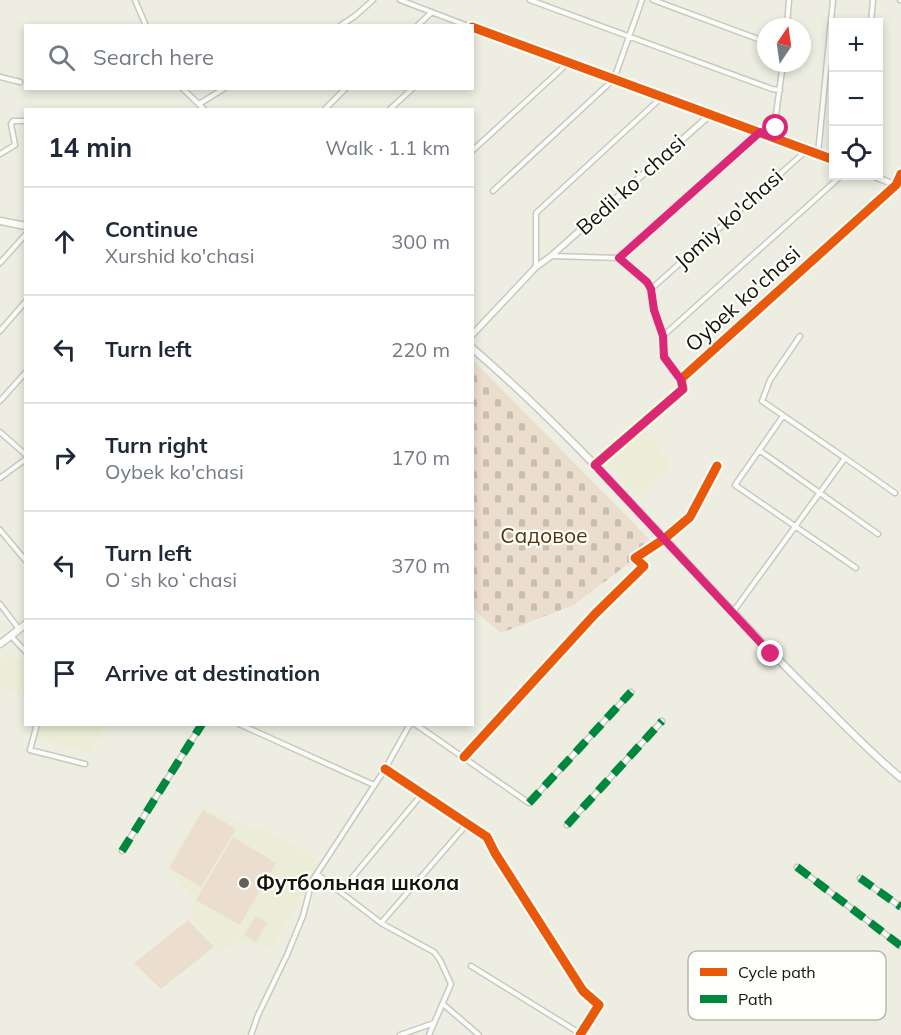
<!DOCTYPE html>
<html lang="en">
<head>
<meta charset="utf-8">
<style>
	body { margin:0; font-family:Mulish,sans-serif; background:#f2f2f3; color:#1f2937 }
	.controls { position:absolute; right:18px; top:18px; display:grid; overflow:hidden; border-radius:0px; box-shadow:0 3px 9px #0003 }
	.controls button { width:54px; height:54px; display:grid; place-items:center; padding:0; border:0; border-bottom:2px solid #e0e1e3; background:#fff; color:#1f2937; font:30px sans-serif }
	.compass { position:absolute; left:757px; top:18px; width:54px; height:54px; border-radius:50%; background:#fff; box-shadow:0 3px 9px #0003; rotate:13deg }
	.stop { position:absolute; width:18px; height:18px; margin:-14px; border:4px solid #db2777; border-radius:50%; background:#fff }
	.stop.end { background:#db2777; border-color:#fff; box-shadow:0 2px 6px #0008 }
	.list { margin:0; padding:0; list-style:none }
	h2 { display:flex; justify-content:space-between; align-items:center; height:78px; margin:0; padding:0 24px; font-size:26px }
	h2 small { font-size:20px; font-weight:400; color:#747a83 }
	.list li { display:grid; grid-template-columns:39px 1fr auto; gap:18px; align-items:center; box-sizing:border-box; height:108px; padding:0 24px; border-top:2px solid #e0e1e3 }
	.list b { display:block; font-size:22px; white-space:nowrap }
	.list p { margin:0; font-size:20px; white-space:nowrap; color:#747a83 }
	.list em { font-size:20px; font-style:normal; color:#747a83 }
	.icon { flex:none; width:33px; height:33px; fill:none; stroke:currentColor; stroke-width:2; stroke-linecap:round; stroke-linejoin:round }
	.map { position:relative; flex:none; width:901px; height:1035px; overflow:hidden }
	.search { position:absolute; background:#fff; box-shadow:0 3px 9px #0003; left:24px; top:24px; width:450px; height:66px; display:flex; align-items:center; gap:15px; box-sizing:border-box; padding:0 21px; border-radius:0px; color:#747a83; font-size:22px }
	.panel { position:absolute; background:#fff; box-shadow:0 3px 9px #0003; left:24px; top:108px; width:450px; height:618px; border-radius:0px }
	.map>svg:first-child { display:block }
</style>
</head>
<body>
<div class="map">
<svg width="901" height="1035" viewBox="0 0 901 1035">
	<defs>
		<pattern id="cemetery-stones" width="16" height="16" patternUnits="userSpaceOnUse" patternTransform="scale(1.5)"><rect width="16" height="16" fill="#ebdece"/><path d="M2 7V4a2 2 0 0 1 4 0v3zM10 15v-3a2 2 0 0 1 4 0v3z" fill="#c9beb0"/></pattern>
	</defs>
	<rect width="100%" height="100%" fill="#edeee1"/>
	<!-- built -->
	<path fill="#ebedd6" d="M643,429L659,445L656,448L672,464L637,496L603,461Z
		M10,653L18,662L24,659L25,661V700L0,685V661Z
		M39,725V724L106,725L90,753L35,738Z
		M203,807L248,827L265,829L319,862L273,948L237,941L219,952L192,917L193,899L167,867Z"/>
	<!-- grass -->
	<path fill="#ebdece" d="M203,810L236,829L201,887L169,868Z
		M233,837L276,863L240,925L196,900Z
		M256,916L267,923L256,942L244,935Z
		M188,920L214,947L161,989L134,963Z"/>
	<!-- cemetery -->
	<path fill="url(#cemetery-stones)" d="M472,359L654,544L574,605L501,633L473,609Z"/>
	<g fill="none" stroke-linecap="round" stroke-linejoin="round">
		<defs>
			<path id="minor" d="M135,0L146,26
				M400,0L468,26
				M530,0L772,89L780,90
				M653,0L766,42
				M900,0H901
				M871,22L873,0
				M340,26L355,16L373,0
				M417,26L432,12
				M472,27L711,114
				M787,27L789,0
				M0,77L20,82
				M182,88L205,110
				M199,104L225,88
				M324,110L346,88
				M389,110L413,88
				M773,137L783,63
				M472,151L568,63
				M0,154L15,145L11,124L13,121H26
				M818,154L833,0
				M493,191L614,79L642,0
				M551,256L619,258L647,282L651,289L654,310L663,336L664,357L681,379
				M619,258L759,133
				M0,263L26,234
				M536,266V213L662,97
				M651,289L807,150
				M0,331L26,301
				M663,336L841,176
				M0,401L26,372
				M783,416L735,485L856,568
				M0,432L26,455
				M759,450L878,534
				M845,458L895,493
				M595,465L683,389L681,379L896,185
				M0,478L26,459
				M0,530L26,561
				M0,604L19,629
				M733,612L845,458L762,401L770,380L800,336
				M11,636L26,652
				M37,724L30,750L85,764
				M239,724L374,785
				M415,724L529,803L631,692
				M464,757L595,614L644,566L635,558L664,539L690,517L717,466
				M385,769L487,837L495,853L583,991L599,1005L580,1035
				M567,825L662,721
				M122,851L202,724
				M797,867L901,946
				M317,874L381,923L434,952L440,960L451,984L429,1035
				M860,878L901,907
				M341,891L422,794
				M381,923L467,824
				M471,966L581,1034
				M443,1004L479,1035
				M251,1035L258,1015L287,955L303,916L312,881L385,769L410,724
				M400,1035L434,1023"/>
			<path id="tertiary" d="M873,176L896,185L901,174
				M472,335L536,267L551,256L711,114L834,160"/>
			<path id="primary" d="M0,221L26,226
				M472,348C598,456 702,587 821,702C847,728 873,755 901,778
				M0,644L26,624"/>
		</defs>
		<!-- minor casing -->
		<use href="#minor" stroke="#c8c9bf" stroke-width="7"/>
		<!-- tertiary casing -->
		<use href="#tertiary" stroke="#c8c9bf" stroke-width="8"/>
		<!-- primary casing -->
		<use href="#primary" stroke="#c8c9bf" stroke-width="9"/>
		<!-- minor -->
		<use href="#minor" stroke="#fcfcfa" stroke-width="4"/>
		<!-- tertiary -->
		<use href="#tertiary" stroke="#fcfcfa" stroke-width="5"/>
		<!-- primary -->
		<use href="#primary" stroke="#fcfcfa" stroke-width="6"/>
		<!-- quiet -->
		<path stroke="#00873e" stroke-width="8" stroke-dasharray="15 8" stroke-linecap="butt" d="M529,803L631,692
			M567,825L662,721
			M122,851L202,724
			M797,867L901,946
			M860,878L901,907"/>
		<defs>
			<path id="cycleway" d="M472,27L834,160
				M595,465L683,389L681,379L896,185L901,174
				M464,757L595,614L644,566L635,558L664,539L690,517L717,466
				M385,769L487,837L495,853L583,991L599,1005L580,1035"/>
		</defs>
		<!-- cycleway casing -->
		<use href="#cycleway" stroke="#fefffa" stroke-width="13"/>
		<!-- cycleway -->
		<use href="#cycleway" stroke="#e8590c" stroke-width="9"/>
	</g>
	<g fill="none" stroke-linecap="round" stroke-linejoin="round">
		<!-- route -->
		<path stroke="#db2777" stroke-width="8" d="M771,654L595,465L683,389L681,380L664,357L663,336L654,310L651,289L647,282L619,258L760,132L773,137L776,128"/>
	</g>
	<!-- markers -->
	<circle fill="#606057" stroke="#fefffa" stroke-width="2" cx="244" cy="883" r="6"/>
	<g text-anchor="middle" stroke-width="4.5" stroke-linejoin="round" paint-order="stroke">
		<!-- street labels -->
		<g font-size="21" fill="#14140c" stroke="#fefffa">
			<text transform="translate(631 185) rotate(-42)" y="7">Bedil koʻchasi</text>
			<text transform="translate(729 219) rotate(-42)" y="7">Jomiy ko'chasi</text>
			<text transform="translate(743 299) rotate(-42)" y="7">Oybek ko'chasi</text>
		</g>
		<!-- park labels -->
		<g font-size="21" fill="#56310d" stroke="#fefffa">
			<text x="544" y="543">Садовое</text>
		</g>
		<!-- poi labels -->
		<g font-size="21" font-weight="bold" fill="#14140c" stroke="#fefffa" text-anchor="start">
			<text x="256" y="890">Футбольная школа</text>
		</g>
	</g>
	<!-- legend -->
	<rect x="688" y="951" width="198" height="69" rx="9" fill="#fefffa" stroke="#b8b8b3" stroke-width="1.5"/>
	<rect x="700" y="968" width="27" height="8" fill="#e8590c"/>
	<rect x="700" y="995" width="27" height="8" fill="#00873e"/>
	<g font-size="16" fill="#14140c">
		<text x="738" y="978">Cycle path</text>
		<text x="738" y="1005">Path</text>
	</g>
</svg>
<div class="controls">
<button>+</button>
<button>−</button>
<button><svg class="icon" aria-label="locate" viewBox="0 0 24 24"><circle cx="12" cy="12" r="6"/><path d="M12 2v4M12 18v4M2 12h4M18 12h4"/></svg></button>
</div>
<svg class="compass" viewBox="-18 -18 36 36"><path d="M0-13l5 13h-10z" fill="#e53935"/><path d="M0 13l5-13h-10z" fill="#747a83"/></svg>
<div class="stop" style="left:776px;top:128px"></div>
<div class="stop end" style="left:771px;top:654px"></div>
<div class="search"><svg class="icon" aria-label="search" viewBox="0 0 24 24"><circle cx="10" cy="10" r="6"/><path d="M15 15l6 6"/></svg>Search here</div>
<section class="panel">
<h2>14 min<small>Walk · 1.1 km</small></h2>
<ul class="list">
<li><svg class="icon" aria-label="ahead" viewBox="0 0 24 24"><path d="M12 20V5M6 11l6-6 6 6"/></svg><div><b>Continue</b><p>Xurshid ko'chasi</p></div><em>300 m</em></li>
<li><svg class="icon" aria-label="left" viewBox="0 0 24 24"><path d="M17 20v-9H6M10 6l-5 5 5 5"/></svg><div><b>Turn left</b></div><em>220 m</em></li>
<li><svg class="icon" aria-label="right" viewBox="0 0 24 24"><path d="M7 20v-9h11M14 6l5 5-5 5"/></svg><div><b>Turn right</b><p>Oybek ko'chasi</p></div><em>170 m</em></li>
<li><svg class="icon" aria-label="left" viewBox="0 0 24 24"><path d="M17 20v-9H6M10 6l-5 5 5 5"/></svg><div><b>Turn left</b><p>Oʻsh koʻchasi</p></div><em>370 m</em></li>
<li><svg class="icon" aria-label="arrive" viewBox="0 0 24 24"><path d="M6 21V4h12l-3 4 3 4H6"/></svg><div><b>Arrive at destination</b></div></li>
</ul>
</section>
</div>
</body>
</html>
